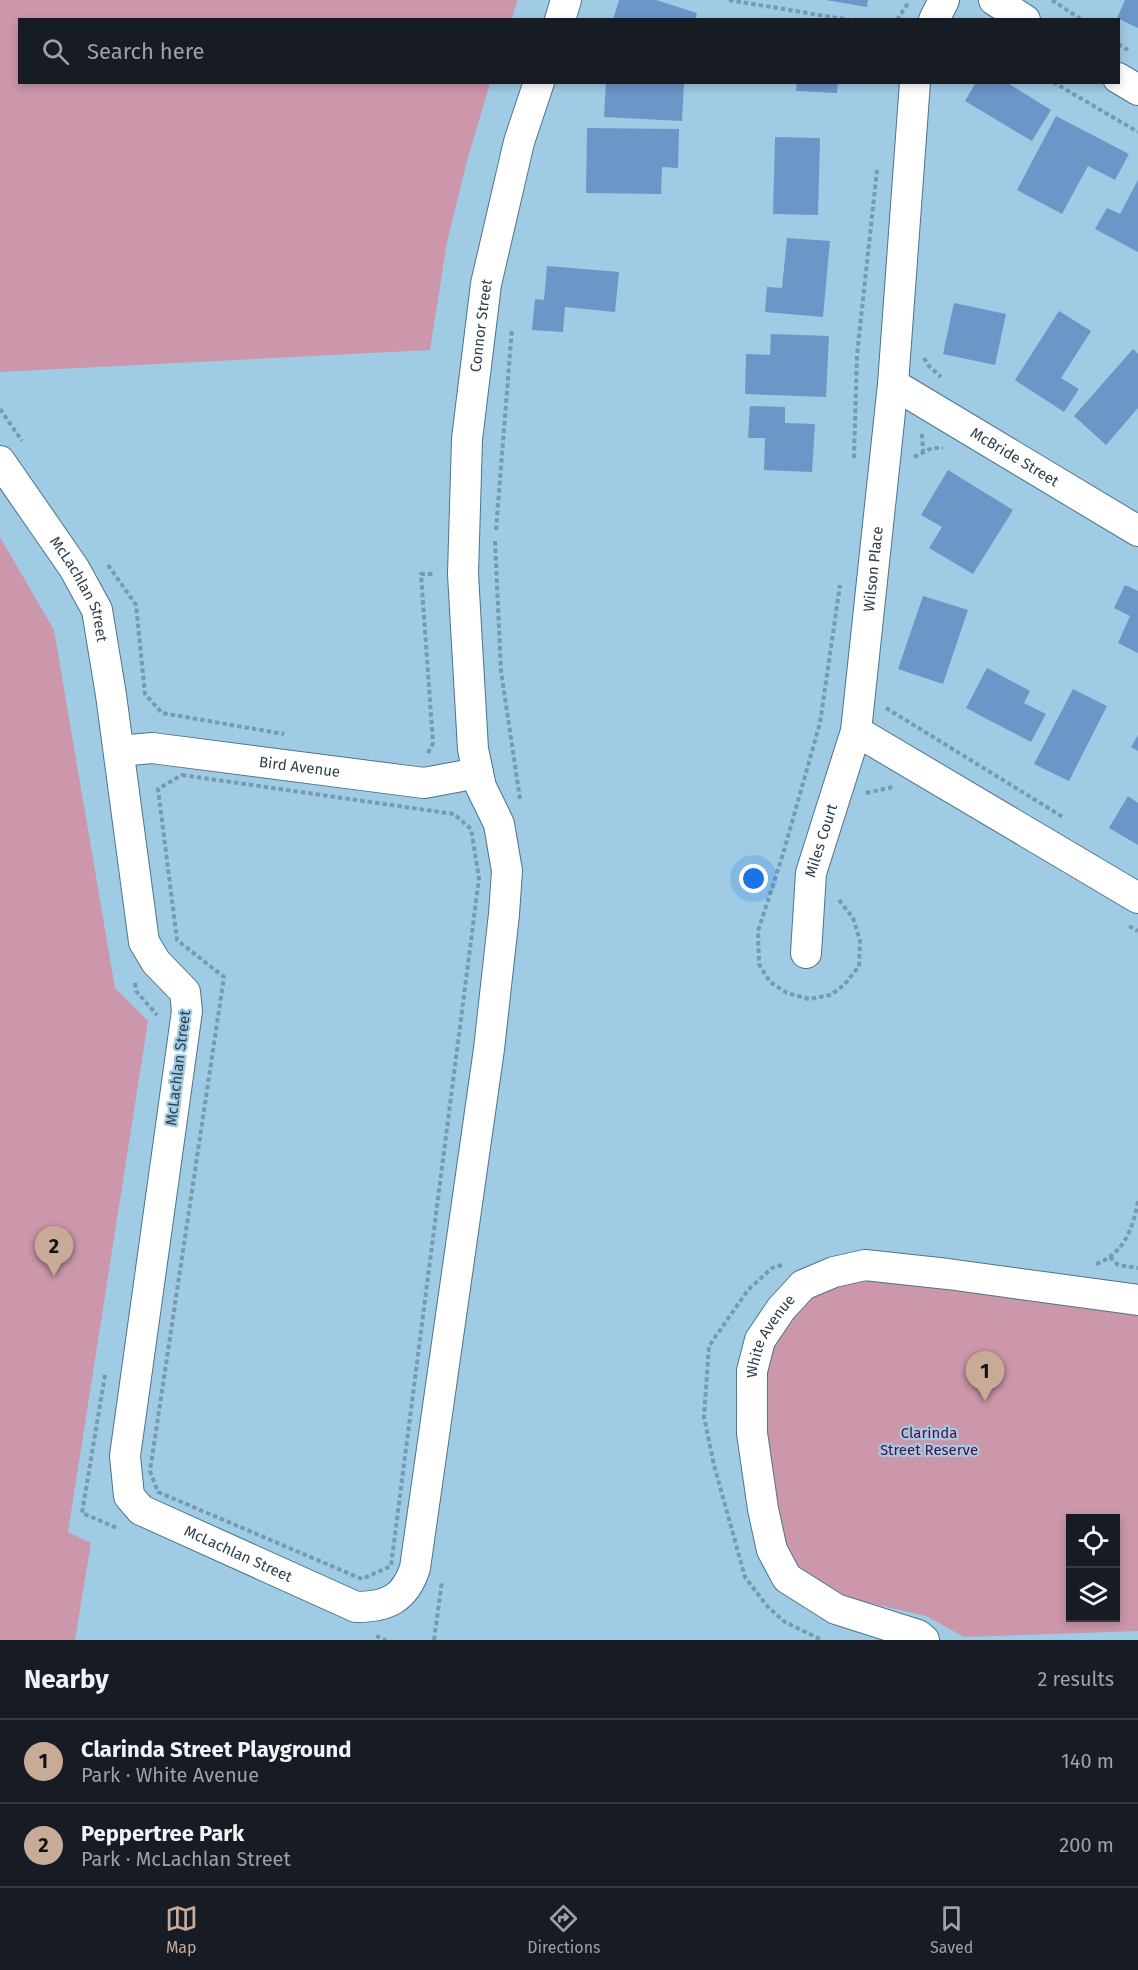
<!DOCTYPE html>
<html lang="en">
<head>
<meta charset="utf-8">
<style>
	body { margin:0; font-family:"Fira Sans",sans-serif; background:#242831; color:#f1f3f6 }
	.controls { position:absolute; right:18px; bottom:18px; display:grid; overflow:hidden; border-radius:0px; box-shadow:0 3px 9px #0003 }
	.controls button { width:54px; height:54px; display:grid; place-items:center; padding:0; border:0; border-bottom:2px solid #363941; background:#171b24; color:#f1f3f6; font:30px sans-serif }
	.you { position:absolute; left:754px; top:879px; width:21px; height:21px; margin:-15px; border:4px solid #fff; border-radius:50%; background:#1a73e8; box-shadow:0 0 0 9px #1a73e833 }
	.badge { display:grid; place-items:center; width:39px; height:39px; border-radius:50%; background:#c8ab96; color:#111; font-size:20px; font-weight:700 }
	.pin { position:absolute; translate:-50% -50px; filter:drop-shadow(0 2px 3px #0008) }
	.pin::after { content:''; position:absolute; top:32px; width:21px; height:18px; background:inherit; clip-path:polygon(0 0,100% 0,50% 100%) }
	.list { margin:0; padding:0; list-style:none }
	h2 { display:flex; justify-content:space-between; align-items:center; height:78px; margin:0; padding:0 24px; font-size:26px }
	h2 small { font-size:20px; font-weight:400; color:#9ea1a6 }
	.list li { display:grid; grid-template-columns:39px 1fr auto; gap:18px; align-items:center; box-sizing:border-box; height:84px; padding:0 24px; border-top:2px solid #363941 }
	.list b { display:block; font-size:22px; white-space:nowrap }
	.list p { margin:0; font-size:20px; white-space:nowrap; color:#9ea1a6 }
	.list em { font-size:20px; font-style:normal; color:#9ea1a6 }
	.icon { flex:none; width:33px; height:33px; fill:none; stroke:currentColor; stroke-width:2; stroke-linecap:round; stroke-linejoin:round }
	.map { position:relative; flex:none; width:1138px; height:1640px; overflow:hidden }
	.search { position:absolute; background:#171b24; box-shadow:0 3px 9px #0003; left:18px; right:18px; top:18px; height:66px; display:flex; align-items:center; gap:15px; box-sizing:border-box; padding:0 21px; border-radius:0px; color:#9ea1a6; font-size:22px }
	.sheet { height:246px; background:#171b24 }
	nav { display:flex; justify-content:space-around; align-items:center; box-sizing:border-box; height:84px; border-top:2px solid #363941; background:#171b24; font-size:16px; color:#9ea1a6 }
	nav a { display:grid; justify-items:center; gap:3px }
	nav .on { color:#c8ab96 }
	.map>svg:first-child { display:block }
</style>
</head>
<body>
<div class="map">
<svg width="1138" height="1640" viewBox="0 0 1138 1640">
	<rect width="100%" height="100%" fill="#a0cbe5"/>
	<!-- green -->
	<path fill="#cc96ab" fill-rule="evenodd" d="M0,0H518L511,20H20V82L490,83L467,161L447,242L430,350L0,372Z
		M0,537L54,630L115,988L148,1021L68,1532L91,1543L75,1640H0Z
		M867,1273L1138,1309V1631L964,1637L926,1616L840,1596L798,1568L785,1545L776,1505L765,1432L767,1347L789,1318L811,1298L837,1285ZM1070,1518H1116V1618H1070Z"/>
	<!-- building -->
	<path fill="#6c95c8" d="M619,0H656L697,13L695,20H613Z
		M826,0H868L867,7Z
		M1125,0H1138V28L1117,18Z
		M606,82H684L682,121L604,117Z
		M797,82H838L837,93L796,91Z
		M976,82H1006L1051,110L1032,141L965,101Z
		M1056,116L1129,154L1115,180L1088,166L1062,214L1017,190Z
		M587,128L679,129L678,168L662,167L661,194L586,193Z
		M775,137L820,138L818,215L773,214Z
		M1138,180V252L1095,229L1107,208L1120,214Z
		M787,238L830,241L823,317L765,312L767,287L782,288Z
		M547,266L619,272L615,312L565,307L563,332L532,330L535,299L544,300Z
		M954,303L1006,314L995,365L943,354Z
		M1059,311L1091,331L1061,378L1079,389L1064,412L1015,380Z
		M771,334L829,336L826,397L745,394L746,354L770,355Z
		M1133,349L1138,354V408L1106,445L1074,416Z
		M750,406L785,407V423L815,424L812,472L764,470L765,438H748Z
		M948,470L1013,510L973,574L929,548L942,527L921,515Z
		M1125,585L1138,591V653L1118,643L1130,616L1114,608Z
		M923,596L968,610L943,684L898,669Z
		M987,668L1030,691L1024,703L1046,714L1031,742L966,708Z
		M1073,689L1107,706L1069,781L1034,764Z
		M1138,735V751L1131,747Z
		M1128,796L1138,803V845L1109,828Z"/>
	<g fill="none" stroke-linecap="round" stroke-linejoin="round">
		<defs>
			<g id="minor">
				<path d="M994,0L1025,20"/>
				<path d="M560,20L566,0"/>
				<path d="M934,20L944,0"/>
				<path d="M1118,78L1138,90"/>
				<path id="s1" d="M893,384L1138,531"/>
				<path id="s2" d="M0,461L74,568L97,610L111,695L144,942L156,962L185,992L187,1011L125,1456L129,1496L141,1510L356,1607C387,1607 405,1599 415,1568L489,1049L504,914L507,871L499,824L481,787L473,749L463,574L467,439L486,284L519,142L539,82"/>
				<path d="M856,731L1138,898"/>
				<path id="s3" d="M119,751L152,748L424,783L478,773"/>
				<path id="s4" d="M806,953L811,873L856,731L893,384L915,82"/>
				<path id="s5" d="M924,1640L918,1635L836,1609L787,1578L772,1550L763,1509L752,1433V1371L760,1340L781,1309L803,1285L834,1272L865,1265L948,1274L1138,1300"/>
			</g>
		</defs>
		<!-- minor casing -->
		<use href="#minor" stroke="#4c748b" stroke-width="32"/>
		<!-- path -->
		<path stroke="#789aaf" stroke-width="4" stroke-dasharray="4.5 3" stroke-linecap="butt" d="M729,0L850,20
			M1052,0L1082,20
			M897,20L908,3
			M1118,44L1128,50
			M1053,82L1138,132
			M924,358L929,366L941,377
			M0,409L22,441
			M922,434L923,451
			M914,457L932,448H943
			M854,458L857,355L877,170
			M496,530L512,328
			M495,541L501,671L520,799
			M108,565L136,605L145,694L162,713L284,734
			M886,708L1063,817
			M428,753L433,743L421,574H435
			M182,775L454,814L471,829L479,878L391,1566L362,1579L158,1492L150,1471L224,977L177,940L158,789Z
			M866,793L893,787
			M839,900L853,918L860,941L859,966L845,984L831,995L809,999L787,993L770,982L759,964L758,931L783,854L820,723L840,585
			M1129,926L1138,931
			M135,983L136,991L157,1015
			M1110,1257L1118,1265L1138,1268
			M1096,1264C1124,1254 1133,1228 1138,1201
			M782,1265L772,1268L748,1290L709,1346L704,1417L714,1465L745,1577L767,1606L785,1622L822,1640
			M105,1375L82,1513L117,1528
			M376,1636L386,1640
			M434,1640L442,1581"/>
		<!-- minor -->
		<use href="#minor" stroke="#fff" stroke-width="30"/>
	</g>
	<g text-anchor="middle" stroke-width="4.5" stroke-linejoin="round" paint-order="stroke">
		<!-- street labels -->
		<g font-size="15" fill="#2e3f4a" stroke="#a0cbe5">
			<text dy="5" stroke="none"><textPath href="#s2" startOffset="2674">Connor Street</textPath></text>
			<text dy="5" stroke="none"><textPath href="#s1" startOffset="142">McBride Street</textPath></text>
			<text dy="5" stroke="none"><textPath href="#s4" startOffset="392">Wilson Place</textPath></text>
			<text dy="5" stroke="none"><textPath href="#s2" startOffset="152">McLachlan Street</textPath></text>
			<text dy="5" stroke="none"><textPath href="#s3" startOffset="182">Bird Avenue</textPath></text>
			<text dy="5" stroke="none"><textPath href="#s4" startOffset="114">Miles Court</textPath></text>
			<text transform="translate(178 1068) rotate(-83)" y="5">McLachlan Street</text>
			<text dy="5" stroke="none"><textPath href="#s5" startOffset="404">White Avenue</textPath></text>
			<text dy="5" stroke="none"><textPath href="#s2" startOffset="1212">McLachlan Street</textPath></text>
		</g>
		<!-- park labels -->
		<g font-size="15" fill="#5a0835" stroke="#a0cbe5">
			<text x="929" y="1438">Clarinda<tspan x="929" dy="17">Street Reserve</tspan></text>
		</g>
	</g>
</svg>
<div class="controls">
<button><svg class="icon" aria-label="locate" viewBox="0 0 24 24"><circle cx="12" cy="12" r="6"/><path d="M12 2v4M12 18v4M2 12h4M18 12h4"/></svg></button>
<button><svg class="icon" aria-label="layers" viewBox="0 0 24 24"><path d="M12 4l9 5-9 5-9-5zM3 14l9 5 9-5"/></svg></button>
</div>
<div class="you"></div>
<div class="pin badge" style="left:985px;top:1401px">1</div>
<div class="pin badge" style="left:54px;top:1276px">2</div>
<div class="search"><svg class="icon" aria-label="search" viewBox="0 0 24 24"><circle cx="10" cy="10" r="6"/><path d="M15 15l6 6"/></svg>Search here</div>
</div>
<section class="sheet">
<h2>Nearby<small>2 results</small></h2>
<ul class="list">
<li><span class="badge">1</span><div><b>Clarinda Street Playground</b><p>Park · White Avenue</p></div><em>140 m</em></li>
<li><span class="badge">2</span><div><b>Peppertree Park</b><p>Park · McLachlan Street</p></div><em>200 m</em></li>
</ul>
</section>
<nav>
<a class="on"><svg class="icon" aria-label="map" viewBox="0 0 24 24"><path d="M3 6l6-2 6 2 6-2v14l-6 2-6-2-6 2zM9 4v14M15 6v14"/></svg>Map</a>
<a><svg class="icon" aria-label="directions" viewBox="0 0 24 24"><path d="M12 3l9 9-9 9-9-9zM9 14v-3h6M13 9l2 2-2 2"/></svg>Directions</a>
<a><svg class="icon" aria-label="saved" viewBox="0 0 24 24"><path d="M7 4h10v16l-5-4-5 4z"/></svg>Saved</a>
</nav>
</body>
</html>
